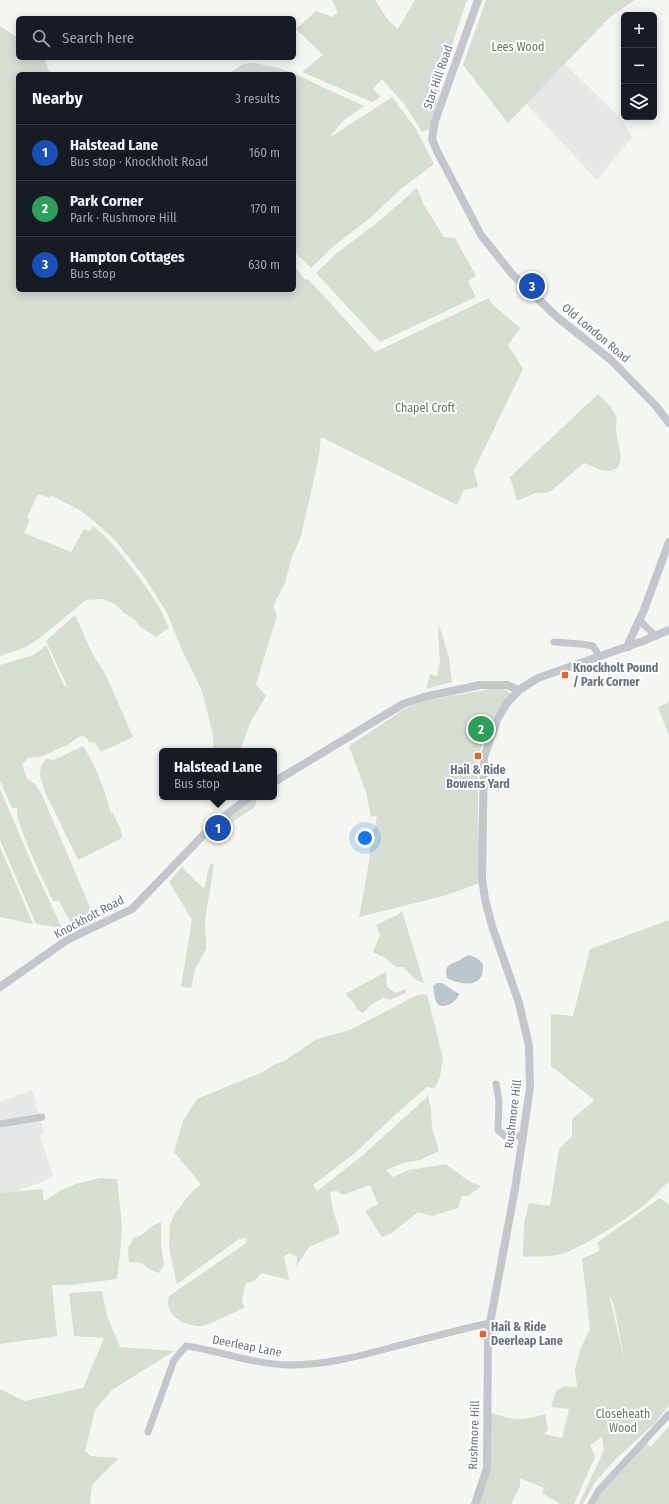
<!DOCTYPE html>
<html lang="en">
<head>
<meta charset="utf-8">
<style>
	body { margin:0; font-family:"Fira Sans Condensed",sans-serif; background:#242831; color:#f1f3f6 }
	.controls { position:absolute; right:12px; top:12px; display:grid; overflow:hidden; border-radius:6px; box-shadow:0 2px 10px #0003 }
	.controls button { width:36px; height:36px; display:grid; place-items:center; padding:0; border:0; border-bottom:1px solid #363941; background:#171b24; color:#f1f3f6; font:20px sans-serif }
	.you { position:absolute; left:365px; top:838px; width:14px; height:14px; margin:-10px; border:3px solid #fff; border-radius:50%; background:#1a73e8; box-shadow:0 0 0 6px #1a73e833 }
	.badge { display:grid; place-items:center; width:26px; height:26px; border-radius:50%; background:#7c3aed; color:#fff; font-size:13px; font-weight:700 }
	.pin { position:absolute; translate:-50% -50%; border:2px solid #fff; box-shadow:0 1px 4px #0006 }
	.popup { position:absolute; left:159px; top:748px; width:118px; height:52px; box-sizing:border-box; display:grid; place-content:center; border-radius:6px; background:#171b24; filter:drop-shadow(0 1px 3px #0005); font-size:13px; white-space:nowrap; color:#9ea1a6 }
	.popup b { font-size:15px; color:#f1f3f6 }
	.popup::after { content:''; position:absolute; left:50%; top:100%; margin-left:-8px; border:8px solid transparent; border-top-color:#171b24 }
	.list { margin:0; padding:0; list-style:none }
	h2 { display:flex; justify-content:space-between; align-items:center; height:52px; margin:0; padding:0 16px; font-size:17px }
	h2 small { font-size:13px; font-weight:400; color:#9ea1a6 }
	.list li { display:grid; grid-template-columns:26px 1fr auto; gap:12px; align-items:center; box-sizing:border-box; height:56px; padding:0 16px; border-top:1px solid #363941 }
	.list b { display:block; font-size:15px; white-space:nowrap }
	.list p { margin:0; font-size:13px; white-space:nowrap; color:#9ea1a6 }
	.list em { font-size:13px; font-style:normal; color:#9ea1a6 }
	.icon { flex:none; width:22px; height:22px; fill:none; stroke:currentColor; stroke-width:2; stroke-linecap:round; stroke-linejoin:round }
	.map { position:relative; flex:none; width:669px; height:1504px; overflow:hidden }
	.search { position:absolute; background:#171b24; box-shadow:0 2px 10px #0003; left:16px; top:16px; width:280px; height:44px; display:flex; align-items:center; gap:10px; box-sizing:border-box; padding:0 14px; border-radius:6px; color:#9ea1a6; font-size:15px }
	.panel { position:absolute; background:#171b24; box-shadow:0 2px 10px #0003; left:16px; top:72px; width:280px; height:220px; border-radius:6px }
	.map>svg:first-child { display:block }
</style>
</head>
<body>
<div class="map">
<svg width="669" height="1504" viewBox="0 0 669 1504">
	<rect width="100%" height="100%" fill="#f5f6f2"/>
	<!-- built -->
	<path fill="#e6e7e6" d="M565,64L623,121L632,137L597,180L526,104Z
		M32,1090L44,1132L40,1136L53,1175L41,1183L19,1189L16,1197L0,1203V1102Z"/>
	<!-- green -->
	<path fill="#d6ddd3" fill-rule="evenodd" d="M332,0H375L388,20L398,29L415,0H467L452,45L429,130L422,132L405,105L382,79L373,89L380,97L372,102L302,72L323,55L296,29L316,11L332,17L338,13Z
		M486,0H635L610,17L508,123L463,65Z
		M0,26L18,38V58H44L49,71L54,74H18V290H294V265L304,279L309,280L375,352L489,298L492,304L520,328L508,345L523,369L474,470L478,487L464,490L457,505L321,437L319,457L301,536L292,557L285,583L273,606L277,616L256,684L266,696L251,721L240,751H214L213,735L202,691L182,650L167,613L145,578L115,540L95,522L81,511L51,495L49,498L38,494L27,518L30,519L24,533L71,552L84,529L90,531L93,526C116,544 142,580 158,605C162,612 165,620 169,628L156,637L139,626L134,619L125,614L115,604L102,599L86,600L40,638L26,647L0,656Z
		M255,63L279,68L299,76L364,106L344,120L329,138L392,97L416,129L434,164L401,189L370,218L335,245L311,268L294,251V74H228L243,64Z
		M417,188L424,205L444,237L455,238L476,276L468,281L476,297L380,342L316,273L337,253L378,222Z
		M598,394C605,401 612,407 616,416C617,420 616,426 616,431C616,441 628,465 613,470C604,474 593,466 584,463L556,487L547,493H535L517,501L510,477Z
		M75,615L93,655L105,673L133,737L101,752L95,743L89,742L86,737L80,736L69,744L40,757L28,758L22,764L27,779L35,784L42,795L96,921L78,931L72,925L59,901H53C46,885 14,822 17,808H12L0,781V665L34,655L46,645L64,686H67L46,641Z
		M439,625L449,657L452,682L426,689L430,674L437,676L440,660L438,633Z
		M496,688L506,690L511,694L495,714L477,758L480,883L443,896L359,917L368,868L373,830L375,827L377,815L371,817L366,792L349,746L404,709L424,701Z
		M669,702V736L658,707Z
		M83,746C96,766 105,790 111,813H113L121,830L122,838L78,860L45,792L40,776L41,766L46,759L54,760Z
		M0,789L34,868L62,928L36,924L0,840Z
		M257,797L255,807L220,830L218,824Z
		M0,847L33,924L0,917Z
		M210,863L214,865L205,920L206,949L195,969L191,988L181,987L192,920L169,882L182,867L204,889Z
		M402,911L424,983L416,980L403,967H396L387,959L373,952L380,935L376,925L399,914Z
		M669,920V1182C661,1187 656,1195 649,1201C633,1215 577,1252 557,1255C546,1257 534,1256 523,1257L524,1224L529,1203L550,1206L559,1149L572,1136V1119L594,1101L593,1099L551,1066V1014L573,1016L590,949Z
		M386,972L387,987L396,993L405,989L406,993L390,1000L383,998L371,1005L363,1013L357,1010C354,1000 349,1001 346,993Z
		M427,994L443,1058L440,1077L435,1088L427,1087L396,1114L355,1153L313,1185L317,1191L362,1156L428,1096L431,1108L432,1128L439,1151L420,1160L403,1163L386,1170L393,1177L409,1170L446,1164L470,1182L481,1186L468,1196H462L458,1208L432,1216L418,1212L392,1233L382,1237L365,1211L378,1204L370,1185L343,1195L337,1191L330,1192L333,1210L339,1228V1234L309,1247L296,1267L297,1257L289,1253L284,1257C285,1265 288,1272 289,1280L262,1273L254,1281L246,1283L242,1299L244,1308C236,1311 209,1325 202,1326C185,1327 163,1315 169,1296L245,1244L247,1238L239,1239L177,1284L169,1249L170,1224L174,1215L189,1195L201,1184L174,1152L183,1121L197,1099L263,1072L274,1065L284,1061L317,1039L350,1030L417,995Z
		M100,1178L117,1179L122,1226L120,1255L117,1279L71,1285H52L57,1336L0,1344V1193L42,1189L44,1201L62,1190L76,1184Z
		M660,1198L669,1205V1405L655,1423L617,1458L595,1482L583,1504H579L604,1450L602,1437L590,1445L595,1457L574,1504H560L542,1493L544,1488L520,1478V1486L511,1504H476L490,1467V1412C513,1421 522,1421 545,1414L548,1429L544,1434L562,1438L569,1409L551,1407L556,1391L564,1386L577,1387L575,1369L581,1348L590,1329L582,1259L599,1251L598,1242ZM611,1298L614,1306L625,1362L610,1299Z
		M161,1222V1244L164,1265L159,1273L149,1269L142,1263L129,1262L128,1248L134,1238C145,1235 150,1225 161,1222Z
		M102,1291L107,1316L120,1347L174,1351L112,1390L95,1410L85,1451L91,1456L119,1458L92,1485L90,1504H0V1389L24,1401L83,1388L104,1338L74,1336L69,1293Z
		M669,1426V1504H594L603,1489L646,1443L651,1447Z"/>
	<!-- water -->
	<path fill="#bcc5ca" d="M469,955L477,958L483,964C483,968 483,974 481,977C474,988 456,983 447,978C444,964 450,965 460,960C463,958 465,956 469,955Z
		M437,983H442L459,994C458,1001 445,1009 439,1005C434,1002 434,991 433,986Z"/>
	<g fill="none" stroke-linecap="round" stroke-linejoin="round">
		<!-- minor -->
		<path stroke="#c3c6ca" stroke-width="7" d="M640,620L644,625L656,636
			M554,642L581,644L593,646L599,656
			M496,1084L499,1101L498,1130L505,1136H523
			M0,1124L42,1117
			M148,1432L174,1360L186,1346C220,1351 253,1364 288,1365C325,1365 357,1357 393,1347C425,1339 457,1330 490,1323
			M591,1504L599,1490L669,1414"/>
		<!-- tertiary -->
		<path stroke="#c3c6ca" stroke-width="8" d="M478,0L435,121L432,139L437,151L481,235L512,274L557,317L611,360L656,406L669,423
			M628,647L629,642L644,610L669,542
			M274,782L403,704L424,697L480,685H507L519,690
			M0,987L67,940L132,909L215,823L250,797
			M475,1504L487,1468L488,1342L490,1323L515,1189L530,1088L529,1046L519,1003L492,926L485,899L482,878L484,757L498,718L507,703L519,690L538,678L643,641L669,630"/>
	</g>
	<!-- markers -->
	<g fill="#e06528" stroke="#fff" stroke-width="1.5">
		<rect x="561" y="671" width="8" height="8" rx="2"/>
		<rect x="474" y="752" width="8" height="8" rx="2"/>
		<rect x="479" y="1330" width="8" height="8" rx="2"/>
	</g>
	<g text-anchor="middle" stroke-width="4" stroke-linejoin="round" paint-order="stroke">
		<!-- park labels -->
		<g font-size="12" fill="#667a64" stroke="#fff">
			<text x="518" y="51">Lees Wood</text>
			<text x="425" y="412">Chapel Croft</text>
			<text x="623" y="1418">Closeheath<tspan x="623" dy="14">Wood</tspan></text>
		</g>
		<!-- street labels -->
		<g font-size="12" fill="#657383" stroke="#fff">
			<text transform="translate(438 77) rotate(-71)" y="4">Star Hill Road</text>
			<text transform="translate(596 333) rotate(40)" y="4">Old London Road</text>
			<text transform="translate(89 917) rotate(-28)" y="4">Knockholt Road</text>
			<text transform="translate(513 1114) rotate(-83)" y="4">Rushmore Hill</text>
			<text transform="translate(247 1346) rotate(11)" y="4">Deerleap Lane</text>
			<text transform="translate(474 1435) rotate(-88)" y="4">Rushmore Hill</text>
		</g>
		<!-- poi labels -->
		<g font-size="12" font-weight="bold" fill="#657383" stroke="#fff" text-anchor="start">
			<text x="573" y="672">Knockholt Pound<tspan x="573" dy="14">/ Park Corner</tspan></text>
			<text x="478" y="774" text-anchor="middle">Hail &amp; Ride<tspan x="478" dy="14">Bowens Yard</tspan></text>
			<text x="491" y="1331">Hail &amp; Ride<tspan x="491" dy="14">Deerleap Lane</tspan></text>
		</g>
	</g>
</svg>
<div class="controls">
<button>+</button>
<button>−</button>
<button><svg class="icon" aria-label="layers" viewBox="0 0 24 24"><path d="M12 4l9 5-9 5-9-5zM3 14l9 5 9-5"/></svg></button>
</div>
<div class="you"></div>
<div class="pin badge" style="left:218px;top:828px;background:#1a4fb4">1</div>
<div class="popup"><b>Halstead Lane</b>Bus stop</div>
<div class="pin badge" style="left:481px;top:729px;background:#2e9e5b">2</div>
<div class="pin badge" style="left:532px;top:286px;background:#1a4fb4">3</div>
<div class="search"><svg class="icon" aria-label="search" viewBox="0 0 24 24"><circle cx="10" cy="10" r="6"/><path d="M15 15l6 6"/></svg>Search here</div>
<section class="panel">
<h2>Nearby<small>3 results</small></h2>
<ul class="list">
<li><span class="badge" style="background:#1a4fb4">1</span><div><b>Halstead Lane</b><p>Bus stop · Knockholt Road</p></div><em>160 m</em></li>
<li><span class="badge" style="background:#2e9e5b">2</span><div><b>Park Corner</b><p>Park · Rushmore Hill</p></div><em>170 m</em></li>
<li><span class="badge" style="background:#1a4fb4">3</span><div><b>Hampton Cottages</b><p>Bus stop</p></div><em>630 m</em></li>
</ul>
</section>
</div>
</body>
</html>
